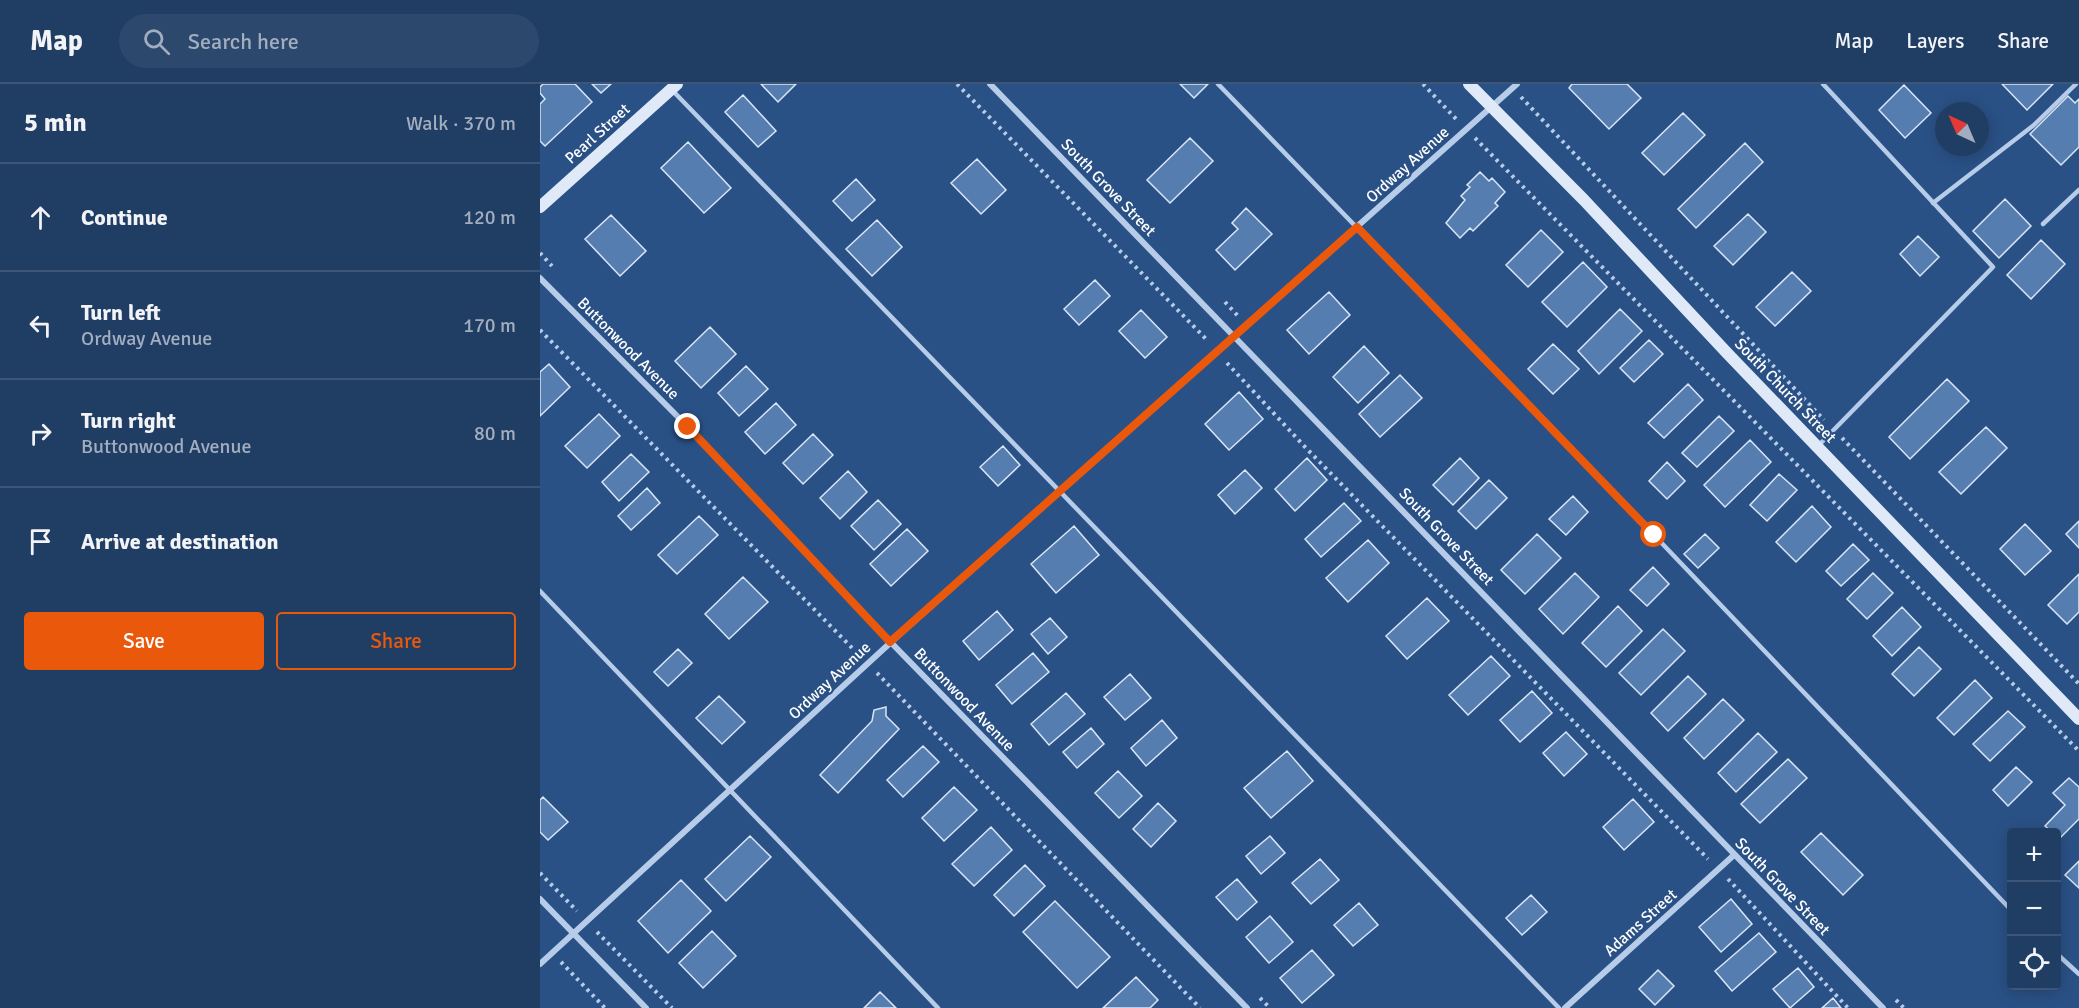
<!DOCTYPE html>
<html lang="en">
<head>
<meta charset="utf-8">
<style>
	body { margin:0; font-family:Signika,sans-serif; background:#2d486d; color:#f1f3f6 }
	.controls { position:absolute; right:18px; bottom:18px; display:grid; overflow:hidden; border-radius:6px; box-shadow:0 3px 15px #0003 }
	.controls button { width:54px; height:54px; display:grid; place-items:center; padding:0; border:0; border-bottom:2px solid #3d5678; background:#203d64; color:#f1f3f6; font:30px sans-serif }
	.compass { position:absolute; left:1395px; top:18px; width:54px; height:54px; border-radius:50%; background:#203d64; box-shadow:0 3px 15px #0003; rotate:316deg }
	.stop { position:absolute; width:18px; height:18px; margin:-14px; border:4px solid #ea580c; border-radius:50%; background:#fff }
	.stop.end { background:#ea580c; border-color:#fff; box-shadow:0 2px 6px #0008 }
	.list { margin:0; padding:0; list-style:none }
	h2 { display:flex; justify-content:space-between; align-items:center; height:78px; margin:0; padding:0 24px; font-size:26px }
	h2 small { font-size:20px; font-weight:400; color:#a2aebf }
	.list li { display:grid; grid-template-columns:39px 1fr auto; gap:18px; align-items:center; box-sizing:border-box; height:108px; padding:0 24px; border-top:2px solid #3d5678 }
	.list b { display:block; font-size:22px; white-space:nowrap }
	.list p { margin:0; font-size:20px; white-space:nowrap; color:#a2aebf }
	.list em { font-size:20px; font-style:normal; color:#a2aebf }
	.actions { display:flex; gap:12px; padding:18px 24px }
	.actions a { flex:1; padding:14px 0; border:2px solid #ea580c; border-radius:6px; text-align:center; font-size:21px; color:#ea580c }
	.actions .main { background:#ea580c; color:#fff }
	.icon { flex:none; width:33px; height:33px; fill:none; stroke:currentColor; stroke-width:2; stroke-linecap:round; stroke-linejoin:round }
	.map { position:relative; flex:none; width:1539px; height:924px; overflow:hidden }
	header { display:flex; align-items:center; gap:36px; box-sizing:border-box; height:84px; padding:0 30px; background:#203d64; border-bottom:2px solid #3d5678 }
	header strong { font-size:28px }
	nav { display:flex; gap:33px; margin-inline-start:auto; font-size:21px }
	.search { width:420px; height:54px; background:#2d486d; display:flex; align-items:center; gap:15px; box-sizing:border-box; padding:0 21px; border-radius:33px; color:#a2aebf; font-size:22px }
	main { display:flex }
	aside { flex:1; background:#203d64 }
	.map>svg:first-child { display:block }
</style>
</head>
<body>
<header>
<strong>Map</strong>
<div class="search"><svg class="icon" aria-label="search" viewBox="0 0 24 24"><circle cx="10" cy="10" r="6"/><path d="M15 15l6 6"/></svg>Search here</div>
<nav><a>Map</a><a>Layers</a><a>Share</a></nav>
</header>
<main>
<aside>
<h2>5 min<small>Walk · 370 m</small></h2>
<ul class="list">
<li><svg class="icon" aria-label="ahead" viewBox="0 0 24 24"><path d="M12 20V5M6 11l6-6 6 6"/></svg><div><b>Continue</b></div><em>120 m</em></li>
<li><svg class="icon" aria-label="left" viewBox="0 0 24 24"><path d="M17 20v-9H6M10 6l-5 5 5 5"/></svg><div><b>Turn left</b><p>Ordway Avenue</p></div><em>170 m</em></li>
<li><svg class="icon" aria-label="right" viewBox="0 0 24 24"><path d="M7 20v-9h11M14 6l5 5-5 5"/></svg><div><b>Turn right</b><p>Buttonwood Avenue</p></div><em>80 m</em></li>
<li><svg class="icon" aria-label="arrive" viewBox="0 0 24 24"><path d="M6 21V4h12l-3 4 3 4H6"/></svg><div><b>Arrive at destination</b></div></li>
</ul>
<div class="actions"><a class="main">Save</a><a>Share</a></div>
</aside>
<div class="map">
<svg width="1539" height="924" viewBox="0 0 1539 924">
	<rect width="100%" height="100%" fill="#2a5186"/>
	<!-- building -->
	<path fill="#567daf" stroke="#d9e6f6" stroke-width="1.5" d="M3,0H35L52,18L5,62L0,57V20L5,15L0,9V3Z
		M52,0H71L61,9Z
		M221,0H256L238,18Z
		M640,0H668L654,14Z
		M1032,0H1087L1101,14L1069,45L1029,4Z
		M1462,0H1513L1487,26Z
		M1364,1L1391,29L1365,54L1339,26Z
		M203,11L236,47L218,63L185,28Z
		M1528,12L1535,19L1539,15V63L1521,81L1490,50Z
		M1143,29L1165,51L1124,91L1102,69Z
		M650,54L673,77L630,119L607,96Z
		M148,58L191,104L164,129L121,84Z
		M1205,59L1223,78L1156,144L1138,125Z
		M437,75L466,106L441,130L411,99Z
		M940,88L949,97L952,94L965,108L955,119L958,122L933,147L930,144L920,154L906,139L925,116L921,112L930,103L927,101Z
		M316,95L335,116L312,137L293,117Z
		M1465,115L1491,142L1459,174L1433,147Z
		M706,124L732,150L695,186L676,166L698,145L692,139Z
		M1208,130L1226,148L1193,181L1174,162Z
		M71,131L106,167L80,192L45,155Z
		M337,136L362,163L332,192L306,165Z
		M1001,146L1023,168L988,203L966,181Z
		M1378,152L1399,173L1380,192L1360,170Z
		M1501,156L1525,180L1491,215L1467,191Z
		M1043,178L1067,203L1027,243L1002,218Z
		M1252,188L1271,207L1235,242L1216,223Z
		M555,196L570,212L539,241L524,225Z
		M789,208L810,231L769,270L747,246Z
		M1080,225L1102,247L1059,290L1038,267Z
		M601,226L627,253L605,274L579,247Z
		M170,243L196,270L161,304L135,277Z
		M1109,256L1123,270L1094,298L1080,284Z
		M1013,260L1039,285L1013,310L988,285Z
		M824,262L849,289L818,319L793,293Z
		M9,280L30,303L0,332V288Z
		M206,282L228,305L199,332L178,309Z
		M860,291L882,314L840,353L819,330Z
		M1407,295L1429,317L1370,375L1349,353Z
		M1148,300L1163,316L1124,354L1108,339Z
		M699,308L723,335L689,366L665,340Z
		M236,319L256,341L225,370L205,348Z
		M59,330L80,352L47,384L25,362Z
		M1179,332L1194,347L1157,383L1142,369Z
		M1446,343L1467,364L1421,410L1399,388Z
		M273,350L293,371L263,400L243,379Z
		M1210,356L1231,378L1185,423L1164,401Z
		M463,362L480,381L458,402L440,383Z
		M91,370L109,388L79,417L62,398Z
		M767,374L787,396L755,427L735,405Z
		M920,374L939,394L913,421L893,401Z
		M1127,378L1145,397L1127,415L1109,397Z
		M705,386L722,404L695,430L678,411Z
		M308,387L327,408L300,435L280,414Z
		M1239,390L1257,406L1227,437L1210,421Z
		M949,396L967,414L936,445L918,427Z
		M107,404L120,419L91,446L78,432Z
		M1033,412L1048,428L1026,451L1009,435Z
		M338,416L361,440L334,466L311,442Z
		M804,419L821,437L781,473L765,455Z
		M1272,422L1291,443L1256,478L1236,458Z
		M159,432L178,451L137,490L118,471Z
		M1539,437V464L1526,450Z
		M1485,440L1511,467L1485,491L1460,465Z
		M534,442L559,471L516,509L491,480Z
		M367,445L388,467L351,502L330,480Z
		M997,450L1021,474L985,510L961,486Z
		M1165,450L1179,464L1158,484L1144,470Z
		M828,456L849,479L808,518L786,494Z
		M1313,460L1329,476L1301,502L1286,487Z
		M1113,483L1129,500L1107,522L1090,506Z
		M1035,489L1059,513L1023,550L999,525Z
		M1333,489L1353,509L1327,535L1307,515Z
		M1539,490V528L1527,540L1508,521Z
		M203,493L228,518L189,555L165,530Z
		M887,514L909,537L867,575L846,552Z
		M1078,522L1102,547L1066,583L1042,559Z
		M1362,523L1381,543L1352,572L1333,552Z
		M457,527L473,546L439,576L423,557Z
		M510,534L527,553L508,570L491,550Z
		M1123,545L1145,567L1101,611L1079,589Z
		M1379,563L1401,585L1374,612L1352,590Z
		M138,565L152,579L128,602L114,588Z
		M493,569L509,588L472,620L456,601Z
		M951,572L970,592L928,631L909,611Z
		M590,590L611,614L585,636L564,613Z
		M1148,592L1166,610L1128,647L1111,629Z
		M1435,596L1452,614L1414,651L1397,634Z
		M992,607L1012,629L980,658L960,636Z
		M526,609L545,630L509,661L491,640Z
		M179,612L205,638L182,660L156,634Z
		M1183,615L1204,636L1164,675L1144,654Z
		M346,623V632L359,645L298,709L280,691L332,637L334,626Z
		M1468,627L1485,643L1450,677L1433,660Z
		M622,636L637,654L606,682L591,664Z
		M551,644L564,660L537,684L523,668Z
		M1026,648L1047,670L1024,692L1003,669Z
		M1218,649L1237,668L1196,708L1178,689Z
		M383,662L399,678L363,713L347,696Z
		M747,667L773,697L731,734L704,704Z
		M1248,675L1267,694L1220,739L1201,720Z
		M1476,683L1492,698L1468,722L1453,706Z
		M578,687L602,712L579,734L555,709Z
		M1529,694L1539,703V735L1519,755L1516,748H1512L1505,742L1525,721L1513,709Z
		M414,703L437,726L404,757L382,734Z
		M3,713L28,738L8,756L0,748V716Z
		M1093,715L1114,738L1084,766L1063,743Z
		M618,719L636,737L611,763L593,745Z
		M451,743L472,766L434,802L412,780Z
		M1281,749L1323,791L1303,811L1261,768Z
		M210,752L231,773L186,817L165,795Z
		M730,752L745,769L721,790L706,772Z
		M780,775L799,796L771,820L752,799Z
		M1539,777V804L1525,791Z
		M485,781L505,802L474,832L454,811Z
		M697,795L717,818L697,836L676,813Z
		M141,796L171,827L128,869L98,837Z
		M991,811L1007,828L982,851L966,834Z
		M1191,815L1212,840L1181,868L1159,843Z
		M515,817L570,873L537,904L483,848Z
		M819,819L838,841L813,862L794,841Z
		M730,832L753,858L729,879L706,853Z
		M172,847L196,872L163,904L139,879Z
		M1219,849L1236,868L1192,907L1175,887Z
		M772,866L794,891L762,919L740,894Z
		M1258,884L1274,903L1250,924L1233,905Z
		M1118,886L1134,902L1115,921L1099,905Z
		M596,893L618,916L610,924H563Z
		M340,908L356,924H324Z
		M1293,914L1301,924H1282Z"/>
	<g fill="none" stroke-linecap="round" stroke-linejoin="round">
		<!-- path -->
		<path stroke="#b6cce8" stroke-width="4" stroke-dasharray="3 4.5" stroke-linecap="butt" d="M417,0L668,257
			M883,0L917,36
			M981,13L1284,336
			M935,54L1539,667
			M0,169L12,182
			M685,218L698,232
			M0,246L319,571
			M687,279L765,363L1168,775
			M1302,354L1539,600
			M337,589L660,924
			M0,789L37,827
			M1188,795L1308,924
			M57,848L132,924
			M21,878L65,924
			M720,914L730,924
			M1356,916L1364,924"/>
		<!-- lane -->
		<path stroke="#b6cce8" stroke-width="4.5" d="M678,0L1114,451L1472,827
			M133,7L1019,924
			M1393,119L1494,41L1536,0
			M1503,140L1539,106
			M1278,362L1453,183L1283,0
			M0,507L398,924
			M1516,869L1539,890"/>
		<!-- street -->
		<path stroke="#b6cce8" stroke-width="6" d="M450,0L1343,924
			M0,194L148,343L333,540L707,924
			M0,815L106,924
			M0,880L361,549L977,0
			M1025,924L1194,771"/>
		<!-- secondary -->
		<path stroke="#dfe9f7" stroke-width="12" d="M929,0L1044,116L1188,270L1539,635
			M0,123L137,0"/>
	</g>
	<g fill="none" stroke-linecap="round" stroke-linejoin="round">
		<!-- route -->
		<path stroke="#ea580c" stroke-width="8" d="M148,343L350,558L817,143L1114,451"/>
	</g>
	<g text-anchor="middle" stroke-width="4.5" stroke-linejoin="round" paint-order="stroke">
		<!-- street labels -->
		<g font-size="16" fill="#fff" stroke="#2a5186">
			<text transform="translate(57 49) rotate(-42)" y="6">Pearl Street</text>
			<text transform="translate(867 80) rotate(-42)" y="6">Ordway Avenue</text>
			<text transform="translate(569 103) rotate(46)" y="6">South Grove Street</text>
			<text transform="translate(89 264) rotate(45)" y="6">Buttonwood Avenue</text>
			<text transform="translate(1246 306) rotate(46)" y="6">South Church Street</text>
			<text transform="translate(907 452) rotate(46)" y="6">South Grove Street</text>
			<text transform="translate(289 596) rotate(-43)" y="6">Ordway Avenue</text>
			<text transform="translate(425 615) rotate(46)" y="6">Buttonwood Avenue</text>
			<text transform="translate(1243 802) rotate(46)" y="6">South Grove Street</text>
			<text transform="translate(1100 838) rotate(-42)" y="6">Adams Street</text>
		</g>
	</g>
</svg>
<div class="controls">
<button>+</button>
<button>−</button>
<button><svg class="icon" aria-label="locate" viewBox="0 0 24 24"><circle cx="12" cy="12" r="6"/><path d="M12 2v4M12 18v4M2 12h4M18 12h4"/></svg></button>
</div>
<svg class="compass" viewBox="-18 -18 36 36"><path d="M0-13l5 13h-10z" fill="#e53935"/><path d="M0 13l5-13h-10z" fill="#a2aebf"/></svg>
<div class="stop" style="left:1114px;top:451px"></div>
<div class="stop end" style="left:148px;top:343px"></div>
</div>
</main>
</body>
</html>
